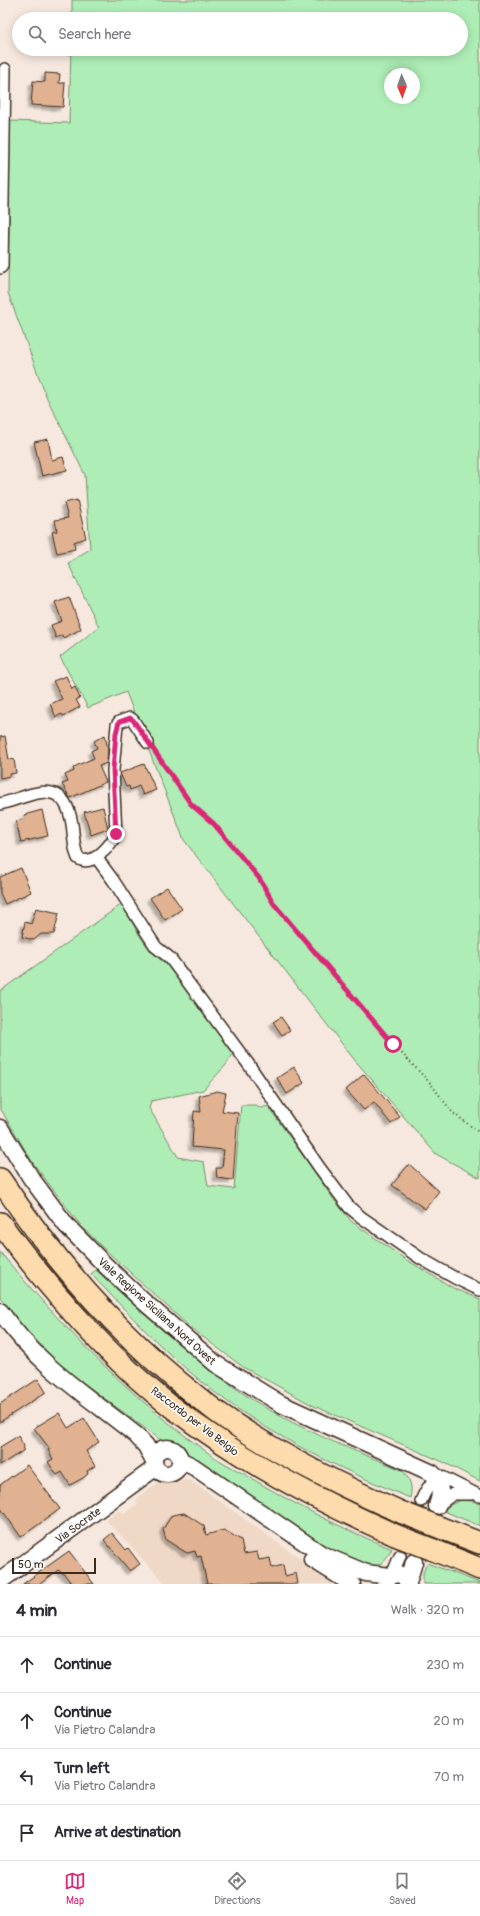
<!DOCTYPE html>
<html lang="en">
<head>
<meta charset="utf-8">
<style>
	body { margin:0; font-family:Pangolin,sans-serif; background:#f2f2f3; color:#2b2b33 }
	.compass { position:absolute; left:384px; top:68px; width:36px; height:36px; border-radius:50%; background:#fff; box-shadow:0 2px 10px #0003; rotate:178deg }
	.scale { position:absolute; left:12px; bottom:10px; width:84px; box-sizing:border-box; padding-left:4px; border:2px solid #3b2a1e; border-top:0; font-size:11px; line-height:14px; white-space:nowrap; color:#3b2a1e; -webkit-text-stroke:3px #fff; paint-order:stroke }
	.stop { position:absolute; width:12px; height:12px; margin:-9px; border:3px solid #db2777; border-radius:50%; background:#fff }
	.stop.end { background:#db2777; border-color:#fff; box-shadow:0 1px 4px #0008 }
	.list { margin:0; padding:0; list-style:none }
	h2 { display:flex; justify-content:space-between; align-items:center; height:52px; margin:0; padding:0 16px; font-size:17px }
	h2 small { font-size:13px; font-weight:400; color:#7c7c81 }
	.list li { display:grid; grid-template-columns:26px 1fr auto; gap:12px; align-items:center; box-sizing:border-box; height:56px; padding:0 16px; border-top:1px solid #e1e1e2 }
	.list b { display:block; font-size:15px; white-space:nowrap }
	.list p { margin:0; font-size:13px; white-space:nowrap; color:#7c7c81 }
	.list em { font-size:13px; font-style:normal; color:#7c7c81 }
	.icon { flex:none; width:22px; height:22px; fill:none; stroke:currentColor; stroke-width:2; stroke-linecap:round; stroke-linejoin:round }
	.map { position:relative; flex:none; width:480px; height:1584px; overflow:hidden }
	.search { position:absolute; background:#fff; box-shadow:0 2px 10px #0003; left:12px; right:12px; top:12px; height:44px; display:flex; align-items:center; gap:10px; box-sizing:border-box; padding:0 14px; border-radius:22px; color:#7c7c81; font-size:15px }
	.sheet { height:276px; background:#fff }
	nav { display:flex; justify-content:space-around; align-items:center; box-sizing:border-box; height:56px; border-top:1px solid #e1e1e2; background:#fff; font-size:11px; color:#7c7c81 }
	nav a { display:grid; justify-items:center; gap:2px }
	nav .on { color:#db2777 }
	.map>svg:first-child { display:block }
</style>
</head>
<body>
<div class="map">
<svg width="480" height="1584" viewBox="0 0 480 1584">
	<defs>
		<filter id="shadow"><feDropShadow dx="-3.5" dy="3.5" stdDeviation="1" flood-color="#0004"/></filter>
	</defs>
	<rect width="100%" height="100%" fill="#f6e8de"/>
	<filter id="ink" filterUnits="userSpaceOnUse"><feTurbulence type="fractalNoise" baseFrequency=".025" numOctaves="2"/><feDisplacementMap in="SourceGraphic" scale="8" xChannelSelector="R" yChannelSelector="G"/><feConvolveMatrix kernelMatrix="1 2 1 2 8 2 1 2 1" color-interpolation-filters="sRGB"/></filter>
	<g filter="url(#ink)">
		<!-- built -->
		<path fill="#f0d8c7" d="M190,1480L308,1564L340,1584H166L106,1520L119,1510L125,1513L136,1505L138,1504L136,1500L139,1496L160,1481Z"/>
		<!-- green -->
		<path fill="#aeeeb6" stroke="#748c6a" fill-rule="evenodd" d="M72,0H480V1178L436,1154L353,1058L184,840L126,692L88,708L60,657L99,627L68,563L90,549L85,475L46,396L8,293L10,121L69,123L71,49H461V19H72ZM390,74H414V98H390Z
			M122,904C135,927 145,951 168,965L233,1054L226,1065L203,1090L151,1101L149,1108L178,1157L204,1162L208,1186L234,1189L241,1105H256L261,1108L268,1106L332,1197L351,1221L402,1257L453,1288L480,1299V1481L443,1462L314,1406L243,1367L191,1328L100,1245L78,1222L33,1163L0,1108V991Z
			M0,1252C62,1326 128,1396 207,1452C219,1461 233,1468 246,1475C293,1504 341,1528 392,1549C387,1558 383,1563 374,1568L337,1558L187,1458L175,1447L162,1441L57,1363L33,1340L0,1297Z
			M96,1270C147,1317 196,1363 253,1400C296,1428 355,1451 402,1470C410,1479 413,1486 410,1498C335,1467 260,1431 197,1378C159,1347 125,1310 91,1274Z
			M461,1500L473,1501L480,1505V1526L444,1511L450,1505Z
			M427,1563L480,1583V1584H423V1573Z"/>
		<!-- building -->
		<path fill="#e1b291" stroke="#3b2a1e" filter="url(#shadow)" d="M45,73L60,74L59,83H65L63,107L31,105L33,81L45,82Z
			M48,439L52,460L63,457L67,470L42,476L34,442Z
			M77,500L86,538L74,542L75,549L57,553L52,532L57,531L55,520L68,518L64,503Z
			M69,597L81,629L63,638L62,635L56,638L51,625L62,621L55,602Z
			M66,676L72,689L75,687L80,698L76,700L80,707L63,716L62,714L56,717L50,704L62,699L53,681Z
			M105,735L108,750L107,763L99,766L106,782L70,798L62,784L68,782L65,775L74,771L73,768L78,765L94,758L91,751L97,748L94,741Z
			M5,736L9,760L14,759L16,773L10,774V776L0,778V737Z
			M144,764L156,790L143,795L139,786L130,790L129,786L126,787L120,773Z
			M103,807L108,829L91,835L84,812Z
			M42,810L48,836L21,842L16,821L25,819L24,815Z
			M21,868L31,892L5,904L0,893V877Z
			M167,887L182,909L165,920L150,898Z
			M36,908L59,913L54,934H41L34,940L22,937L25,922L31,924Z
			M281,1017L290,1030L282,1035L273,1022Z
			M294,1067L304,1083L287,1094L277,1078Z
			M364,1074L400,1117L391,1124L374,1102L364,1110L346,1090Z
			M217,1091L226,1093L222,1111L238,1113L233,1180L217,1178L216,1168H222L224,1150L192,1147L194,1111L201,1112L199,1096Z
			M409,1164L439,1191L425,1209L392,1185Z
			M38,1379L46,1392L0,1422V1404Z
			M59,1413L68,1428L84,1418L99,1442L86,1451L95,1466L87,1471L88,1474L83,1478L70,1485L62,1472L57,1475L48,1462L53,1459L48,1450L50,1449L34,1428Z
			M18,1436L24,1446L23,1451L0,1465V1447Z
			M27,1465L60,1509L21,1537L0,1507V1485Z
			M184,1513L204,1526L206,1535L224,1530L241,1540L244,1554L257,1552L259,1560L270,1558L272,1568L283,1565L285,1576L296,1573L298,1584H207L201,1556L197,1557L195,1551L187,1553L166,1540L163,1529L172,1515Z
			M112,1533L126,1550L128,1548L140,1564L130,1571L104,1540Z
			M69,1551L94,1584H72L65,1575L58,1570L40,1584H23Z"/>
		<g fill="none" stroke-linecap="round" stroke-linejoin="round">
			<!-- street-tunnel -->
			<path stroke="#d1c2b8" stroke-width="11" stroke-dasharray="11 5.5" stroke-linecap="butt" d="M400,1556L421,1501"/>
			<defs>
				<path id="street" d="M0,268L2,266L5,69
					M0,804C31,796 64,774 72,824C74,836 73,847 78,858C92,868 110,846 116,834L113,770L117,725L119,722L130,718L133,720L148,743
					M96,857L113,880L156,947L170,958L249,1065L319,1167L349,1207L361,1217L420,1258L455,1278L480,1290
					M432,1472L480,1496
					M421,1501C426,1489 431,1479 445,1481
					M437,1506L453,1494H471
					M392,1575L400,1556"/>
				<path id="secondary" d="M0,1128L31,1178L66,1225L105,1265L142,1300L216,1364L281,1404L432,1473C442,1482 441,1495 437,1506
					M0,1311C38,1366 85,1394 136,1435L146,1446L153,1460
					M154 1461a13 13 0 1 1 26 0a13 13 0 1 1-26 0Z
					M180,1460L194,1467L323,1555L366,1573L390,1576
					M312,1559L352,1584
					M0,1581L155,1468
					M408,1583L414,1562
					M385,1584L390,1576L399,1574L405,1577L408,1584"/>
				<path id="highway" d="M0,1179C59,1268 131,1348 217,1412C274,1453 339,1485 403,1513
					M0,1223C50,1290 107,1357 173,1408C241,1460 316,1500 395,1535
					M441,1528L480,1543
					M431,1549L480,1569"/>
			</defs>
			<!-- street casing -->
			<use href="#street" stroke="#3b2a1e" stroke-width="14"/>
			<!-- secondary casing -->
			<use href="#secondary" stroke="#3b2a1e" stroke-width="19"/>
			<!-- highway casing -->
			<use href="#highway" stroke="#3b2a1e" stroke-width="24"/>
			<!-- path -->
			<path stroke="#3b2a1e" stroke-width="2" stroke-dasharray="1 3" stroke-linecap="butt" d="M154,751L191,804L214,824L259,878L274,904L393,1044L431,1084L452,1112L480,1133"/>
			<!-- street -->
			<use href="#street" stroke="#fff" stroke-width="11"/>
			<!-- secondary -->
			<use href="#secondary" stroke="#fff" stroke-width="16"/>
			<!-- highway -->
			<use href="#highway" stroke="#fedbac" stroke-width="21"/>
			<defs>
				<path id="highway-bridge" d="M403,1513L441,1528
					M395,1535L431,1549"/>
			</defs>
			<!-- highway-bridge casing -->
			<use href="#highway-bridge" stroke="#3b2a1e" stroke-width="24" stroke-linecap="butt"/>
			<!-- highway-bridge -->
			<use href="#highway-bridge" stroke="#fedbac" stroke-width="21"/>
		</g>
	</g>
	<g fill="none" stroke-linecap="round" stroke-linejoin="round" filter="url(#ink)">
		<!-- route -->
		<path stroke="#db2777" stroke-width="5" d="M116,834L113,770L116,733L119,722L130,718L133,720L191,804L214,824L259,878L274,904L393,1044"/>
	</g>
	<g text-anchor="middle" stroke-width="3" stroke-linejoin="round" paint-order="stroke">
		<!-- street labels -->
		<g font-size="11" fill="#3b2a1e" stroke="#fff">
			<text transform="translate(157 1311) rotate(42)" y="4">Viale Regione Siciliana Nord Ovest</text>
			<text transform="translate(195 1421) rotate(37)" y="4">Raccordo per Via Belgio</text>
			<text transform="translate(78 1525) rotate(-36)" y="4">Via Socrate</text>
		</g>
	</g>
</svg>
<svg class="compass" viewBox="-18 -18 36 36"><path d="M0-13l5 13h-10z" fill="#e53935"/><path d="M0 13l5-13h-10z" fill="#7c7c81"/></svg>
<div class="scale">50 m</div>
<div class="stop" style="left:393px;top:1044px"></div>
<div class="stop end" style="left:116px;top:834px"></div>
<div class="search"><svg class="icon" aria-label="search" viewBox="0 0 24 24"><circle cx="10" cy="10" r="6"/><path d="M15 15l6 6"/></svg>Search here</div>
</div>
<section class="sheet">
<h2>4 min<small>Walk · 320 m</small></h2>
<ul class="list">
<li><svg class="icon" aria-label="ahead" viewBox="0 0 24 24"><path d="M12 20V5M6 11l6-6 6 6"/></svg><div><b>Continue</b></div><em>230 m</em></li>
<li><svg class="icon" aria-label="ahead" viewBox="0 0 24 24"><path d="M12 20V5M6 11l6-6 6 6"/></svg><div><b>Continue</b><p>Via Pietro Calandra</p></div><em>20 m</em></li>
<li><svg class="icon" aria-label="left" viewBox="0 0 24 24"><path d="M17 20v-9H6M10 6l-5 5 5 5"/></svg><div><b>Turn left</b><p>Via Pietro Calandra</p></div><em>70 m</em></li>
<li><svg class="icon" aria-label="arrive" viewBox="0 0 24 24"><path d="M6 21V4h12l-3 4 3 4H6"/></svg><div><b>Arrive at destination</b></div></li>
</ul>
</section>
<nav>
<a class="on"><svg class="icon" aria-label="map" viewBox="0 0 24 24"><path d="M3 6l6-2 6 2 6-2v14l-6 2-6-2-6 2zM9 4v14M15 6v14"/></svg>Map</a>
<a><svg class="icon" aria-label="directions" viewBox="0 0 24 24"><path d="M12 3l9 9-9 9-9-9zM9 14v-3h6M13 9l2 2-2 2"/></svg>Directions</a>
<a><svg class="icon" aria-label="saved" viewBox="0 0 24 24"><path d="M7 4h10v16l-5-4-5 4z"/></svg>Saved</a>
</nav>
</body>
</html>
